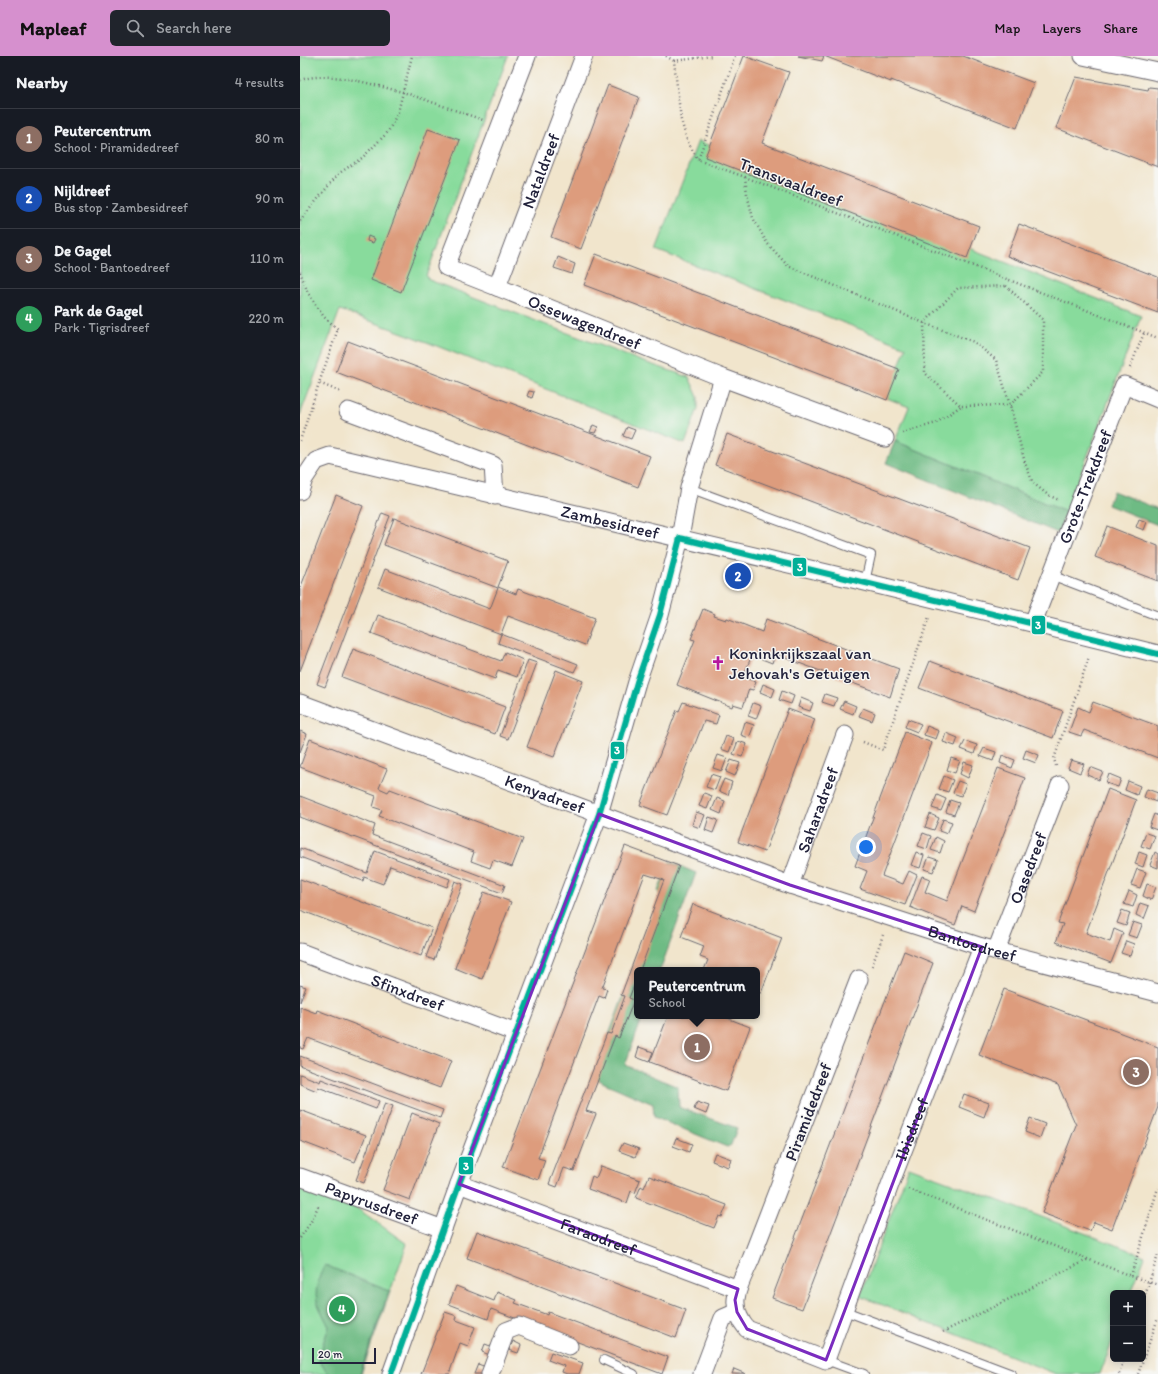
<!DOCTYPE html>
<html lang="en">
<head>
<meta charset="utf-8">
<style>
	body { margin:0; font-family:Itim,sans-serif; background:#20242c; color:#f1f3f6 }
	.controls { position:absolute; right:12px; bottom:12px; display:grid; overflow:hidden; border-radius:6px; box-shadow:0 2px 10px #0003 }
	.controls button { width:36px; height:36px; display:grid; place-items:center; padding:0; border:0; border-bottom:1px solid #363941; background:#171b24; color:#f1f3f6; font:20px sans-serif }
	.scale { position:absolute; left:12px; bottom:10px; width:64px; box-sizing:border-box; padding-left:4px; border:2px solid #22223b; border-top:0; font-size:11px; line-height:14px; white-space:nowrap; color:#22223b; -webkit-text-stroke:3px #f6f6f2; paint-order:stroke }
	.you { position:absolute; left:566px; top:791px; width:14px; height:14px; margin:-10px; border:3px solid #fff; border-radius:50%; background:#1a73e8; box-shadow:0 0 0 6px #1a73e833 }
	.badge { display:grid; place-items:center; width:26px; height:26px; border-radius:50%; background:#d690ce; color:#fff; font-size:13px; font-weight:700 }
	.pin { position:absolute; translate:-50% -50%; border:2px solid #fff; box-shadow:0 1px 4px #0006 }
	.popup { position:absolute; left:334px; top:911px; width:126px; height:52px; box-sizing:border-box; display:grid; place-content:center; border-radius:6px; background:#171b24; filter:drop-shadow(0 1px 3px #0005); font-size:13px; white-space:nowrap; color:#9ea1a6 }
	.popup b { font-size:15px; color:#f1f3f6 }
	.popup::after { content:''; position:absolute; left:50%; top:100%; margin-left:-8px; border:8px solid transparent; border-top-color:#171b24 }
	.list { margin:0; padding:0; list-style:none }
	h2 { display:flex; justify-content:space-between; align-items:center; height:52px; margin:0; padding:0 16px; font-size:17px }
	h2 small { font-size:13px; font-weight:400; color:#9ea1a6 }
	.list li { display:grid; grid-template-columns:26px 1fr auto; gap:12px; align-items:center; box-sizing:border-box; height:60px; padding:0 16px; border-top:1px solid #363941 }
	.list b { display:block; font-size:15px; white-space:nowrap }
	.list p { margin:0; font-size:13px; white-space:nowrap; color:#9ea1a6 }
	.list em { font-size:13px; font-style:normal; color:#9ea1a6 }
	.icon { flex:none; width:22px; height:22px; fill:none; stroke:currentColor; stroke-width:2; stroke-linecap:round; stroke-linejoin:round }
	.map { position:relative; flex:none; width:858px; height:1318px; overflow:hidden }
	header { display:flex; align-items:center; gap:24px; box-sizing:border-box; height:56px; padding:0 20px; background:#d690ce; color:#111 }
	header strong { font-size:19px }
	nav { display:flex; gap:22px; margin-inline-start:auto; font-size:14px }
	.search { width:280px; height:36px; background:#20242c; display:flex; align-items:center; gap:10px; box-sizing:border-box; padding:0 14px; border-radius:6px; color:#9ea1a6; font-size:15px }
	main { display:flex }
	aside { flex:1; background:#171b24 }
	.map>svg:first-child { display:block }
</style>
</head>
<body>
<header>
<strong>Mapleaf</strong>
<div class="search"><svg class="icon" aria-label="search" viewBox="0 0 24 24"><circle cx="10" cy="10" r="6"/><path d="M15 15l6 6"/></svg>Search here</div>
<nav><a>Map</a><a>Layers</a><a>Share</a></nav>
</header>
<main>
<aside>
<h2>Nearby<small>4 results</small></h2>
<ul class="list">
<li><span class="badge" style="background:#8d6e63">1</span><div><b>Peutercentrum</b><p>School · Piramidedreef</p></div><em>80 m</em></li>
<li><span class="badge" style="background:#1a4fb4">2</span><div><b>Nijldreef</b><p>Bus stop · Zambesidreef</p></div><em>90 m</em></li>
<li><span class="badge" style="background:#8d6e63">3</span><div><b>De Gagel</b><p>School · Bantoedreef</p></div><em>110 m</em></li>
<li><span class="badge" style="background:#2e9e5b">4</span><div><b>Park de Gagel</b><p>Park · Tigrisdreef</p></div><em>220 m</em></li>
</ul>
</aside>
<div class="map">
<svg width="858" height="1318" viewBox="0 0 858 1318">
	<rect width="100%" height="100%" fill="#f6f6f2"/>
	<filter id="ink" filterUnits="userSpaceOnUse"><feTurbulence type="fractalNoise" baseFrequency=".025" numOctaves="2"/><feDisplacementMap in="SourceGraphic" scale="8" xChannelSelector="R" yChannelSelector="G"/><feConvolveMatrix kernelMatrix="1 2 1 2 8 2 1 2 1" color-interpolation-filters="sRGB"/></filter>
	<filter id="wash" filterUnits="userSpaceOnUse"><feTurbulence type="fractalNoise" baseFrequency=".012" numOctaves="4" result="noise"/><feDisplacementMap in="SourceGraphic" scale="16" xChannelSelector="R" yChannelSelector="G"/><feGaussianBlur stdDeviation="0.9" result="paint"/><feColorMatrix in="noise" values="0 0 0 0 0 0 0 0 0 0 0 0 0 0 0 0 0 1.4 0 .05"/><feComposite in="paint" operator="in"/></filter>
	<g filter="url(#wash)">
		<rect width="100%" height="100%" fill="#f1e5cc"/>
		<!-- green -->
		<path fill="#88db9c" stroke="#557e6c" d="M0,0H208L126,220L129,224L341,305L389,321L398,341V352L385,388L114,281L40,254L0,359Z
			M398,85L841,260L766,456L595,385L609,351L587,342L606,291L356,194Z
			M609,1111L845,1200L831,1237H813V1284L800,1318H756L560,1240Z
			M0,1121L26,1130L107,1188L61,1318H0Z"/>
		<!-- forest -->
		<path fill="#6ebb84" stroke="#486e60" d="M595,385L766,456L758,477L586,407Z
			M813,435L858,453V469L808,449Z
			M370,806L396,817L360,914H337V960H343L325,1009L378,1031L379,1051L437,1072L431,1089L427,1091L354,1061L353,1048L293,1022L360,841L358,835Z
			M25,1209L89,1235L60,1318H30L27,1316L19,1305L23,1287L29,1271C26,1264 21,1256 18,1248C13,1236 19,1219 25,1209Z"/>
		<g id="blocks">
			<!-- building -->
			<path fill="#dd9c7d" d="M444,0L489,16L462,87L679,170L667,202L405,101Z
				M498,0H663L734,27L717,72L591,24V26L524,0L522,5Z
				M776,21L848,34L849,31L858,32V111L756,72Z
				M308,29L339,41L281,193L251,181Z
				M128,73L160,84L101,236L71,224Z
				M719,168L858,221V257L707,200Z
				M68,180L75,183L73,187L67,185Z
				M296,198L599,313L587,344L284,229Z
				M258,201L275,208L272,218L254,212Z
				M48,285L350,400L338,431L36,316Z
				M229,335L234,336L232,342L227,340Z
				M293,369L298,371L295,377L290,376Z
				M327,371L335,374L331,383L323,380Z
				M427,378L730,492L718,524L415,409Z
				M36,439L63,450L0,615V533Z
				M82,457L90,460L25,631L17,628Z
				M94,462L208,505L198,531L216,538L218,533L295,562L285,589L208,560L201,578L278,608L274,616L198,587L201,578L78,531L85,513L190,553L198,532L84,489Z
				M839,463L847,466L844,474L836,471Z
				M807,470L858,490V525L795,501Z
				M403,553L415,558L414,560L426,564L427,562L462,576L466,563L599,613L590,641L475,598L472,607L452,599L443,621L456,626L453,634L449,633L443,651L433,648L432,651L377,629L395,584L391,583Z
				M78,559L201,605L205,596L223,604L217,621L198,614L195,623L71,577Z
				M53,593L205,651L195,678L42,621Z
				M228,604L237,607L208,683L200,680Z
				M630,605L763,655L753,682L619,632Z
				M256,614L283,625L254,701L227,691Z
				M463,628L475,633L472,641L460,636Z
				M482,635L494,640L491,648L479,644Z
				M525,638L537,642L534,650L522,646Z
				M501,642L513,647L510,655L498,651Z
				M544,645L556,650L553,658L540,653Z
				M383,646L419,659L416,668L404,665L367,759L340,749L377,654L379,655Z
				M793,646L858,670V702L784,674L781,680L769,676L778,651L789,656Z
				M453,647L461,650L456,663L448,660Z
				M563,652L575,657L572,665L559,660Z
				M488,653L515,663L465,796L438,786Z
				M608,663L621,668L617,676L605,671Z
				M445,666L454,669L449,682L441,679Z
				M627,670L639,675L636,683L624,679Z
				M0,675L7,678L0,696Z
				M605,676L632,687L582,820L603,828L609,815L617,819L605,849L560,833L567,815L555,810Z
				M646,677L658,682L655,690L643,686Z
				M426,680L434,683L429,696L421,693Z
				M10,683L87,713L79,732L88,736L90,733L223,783L212,811L193,804L190,812L171,805L174,796L79,760L82,754L73,751L76,740L0,711Z
				M438,685L447,688L442,701L433,698Z
				M665,685L677,689L674,698L661,693Z
				M684,692L696,696L693,705L680,700Z
				M726,694L739,699L736,707L723,702Z
				M418,699L427,702L422,715L413,712Z
				M702,699L715,704L712,712L700,707Z
				M651,702L660,705L655,717L647,714Z
				M431,704L440,707L435,720L426,716Z
				M771,704L784,708L780,717L768,712Z
				M664,706L673,709L668,722L660,718Z
				M790,711L803,716L799,724L787,719Z
				M698,712L725,722L674,855L662,850L655,869L610,851L622,820L630,823L625,836L647,845Z
				M411,718L420,721L415,734L406,731Z
				M809,718L821,723L818,731L806,727Z
				M644,720L653,724L648,736L639,733Z
				M424,723L432,726L428,739L419,735Z
				M658,725L666,728L661,740L653,737Z
				M828,725L840,730L837,739L825,734Z
				M808,733L836,744L786,877L810,886L814,873L823,877L811,907L756,886L763,868L758,867Z
				M847,733L858,737L856,746L844,741Z
				M404,737L412,740L407,753L399,750Z
				M637,739L646,743L641,755L632,752Z
				M0,740L75,769L72,779L205,829L202,837L0,761Z
				M417,742L425,745L421,758L412,754Z
				M650,744L659,747L654,759L646,756Z
				M396,756L405,759L400,772L392,769Z
				M630,758L639,762L634,774L625,771Z
				M854,758L858,760L857,774L849,771Z
				M409,761L418,764L413,777L405,774Z
				M643,763L652,766L647,778L639,775Z
				M623,777L631,780L627,793L618,790Z
				M846,777L855,780L850,793L841,790Z
				M636,781L644,785L640,797L631,794Z
				M325,790L379,810L340,914H337V922L329,942L334,944L319,982L315,980L286,1055L296,1058L288,1078L274,1115L264,1112L257,1131L249,1128L307,977L311,978L325,940L321,939L364,824L345,818L302,932L307,933L304,942L299,940L238,1102L245,1104L238,1124L203,1111Z
				M0,792L67,817L75,795L150,823L147,831L90,810L83,828L64,821L63,825L0,801Z
				M616,796L624,799L620,812L611,809Z
				M839,796L847,799L843,811L835,808Z
				M855,796L858,798V812L850,809Z
				M629,801L638,804L633,816L624,813Z
				M837,813L846,816L840,832L831,829Z
				M0,823L132,872L121,900L0,854Z
				M155,825L163,828L134,904L126,901Z
				M847,828L856,831L851,844L843,840Z
				M829,835L837,839L833,851L824,848Z
				M184,836L211,846L182,923L155,912Z
				M840,847L849,850L844,863L836,859Z
				M393,848L482,882L461,937L457,936V914H404L408,904L400,901L404,890L381,881Z
				M822,854L830,857L826,870L817,867Z
				M833,866L842,869L837,882L828,879Z
				M826,885L834,888L830,900L821,897Z
				M604,895L633,907L502,1253L472,1242Z
				M0,929L6,931L0,946Z
				M704,933L858,991V1051L812,1173L794,1166L790,1175L742,1157L776,1069L758,1029L679,999Z
				M0,951L16,957L17,954L151,1005L140,1032L8,982L3,993L0,992Z
				M368,960H422L450,971L426,1035L350,1006Z
				M339,991L353,996L349,1006L336,1001Z
				M0,1000L143,1054L140,1062L0,1010Z
				M0,1018L20,1026L21,1023L79,1045L76,1053L18,1031L17,1035L0,1028Z
				M664,1038L689,1047L684,1061L659,1051Z
				M397,1046L409,1050L406,1058L394,1053Z
				M85,1047L93,1050L64,1127L56,1124Z
				M0,1054L66,1079L55,1106L0,1085Z
				M112,1057L139,1068L110,1144L83,1134Z
				M730,1062L745,1068L740,1082L725,1076Z
				M376,1082L392,1088L389,1096L373,1090Z
				M323,1087L339,1093L335,1101L319,1095Z
				M415,1097L431,1103L428,1111L412,1105Z
				M301,1110L340,1124L335,1137L331,1135L327,1147L288,1133L292,1120L296,1122Z
				M349,1120L427,1149L422,1161L419,1160L414,1172L336,1142L341,1130L344,1132Z
				M177,1175L386,1254L376,1282L167,1202Z
				M156,1230L194,1245L197,1236L217,1244L215,1247L245,1258L247,1259L248,1256L368,1301L362,1318L191,1253L188,1263L149,1248Z
				M145,1256L157,1260L156,1264L175,1271L168,1290L160,1287L149,1318H121Z
				M213,1285L221,1289L218,1297L209,1294Z
				M185,1288L193,1291L190,1299L182,1296Z
				M251,1296L283,1307L279,1318H267L262,1316L264,1310L248,1304Z
				M178,1308L186,1311L183,1318H174Z
				M434,1313L446,1318H432Z"/>
		</g>
	</g>
	<g filter="url(#ink)">
		<use href="#blocks" fill-opacity="0" stroke="#6a666e" stroke-width="1"/>
		<g fill="none" stroke-linecap="round" stroke-linejoin="round">
			<defs>
				<path id="service" d="M389,432L571,499L565,526
					M751,519L858,560
					M545,1255L712,1318
					M304,1304L334,1318
					M526,1304L564,1318"/>
				<g id="minor">
					<path id="s1" d="M227,0L146,211L197,231L423,322L585,382"/>
					<path d="M783,0L858,16"/>
					<path id="s2" d="M197,231L284,0"/>
					<path d="M48,355L193,409L195,440"/>
					<path id="s3" d="M0,435L4,423L16,405L30,400L565,526L858,598"/>
					<path id="s4" d="M733,567L824,329L858,343"/>
					<path id="s5" d="M0,647L490,829L682,891L858,937"/>
					<path id="s6" d="M490,829L545,679"/>
					<path id="s7" d="M696,895L760,729"/>
					<path id="s8" d="M0,896L216,977"/>
					<path id="s9" d="M559,923L451,1203C439,1230 426,1248 447,1273L526,1304L591,1126L682,891"/>
					<path id="s10" d="M0,1121L143,1173"/>
					<path id="s11" d="M159,1128L438,1233"/>
					<path d="M91,1318L159,1128L299,758L337,626L360,559L380,482L389,432L423,322"/>
					<path d="M190,1318L206,1275L219,1270L269,1290"/>
					<path d="M402,1318L423,1262L437,1256"/>
				</g>
			</defs>
			<!-- service casing -->
			<use href="#service" stroke="#6a666e" stroke-width="10"/>
			<!-- minor casing -->
			<use href="#minor" stroke="#6a666e" stroke-width="19"/>
			<!-- path -->
			<path stroke="#6a666e" stroke-width="2.5" stroke-dasharray="1 3" stroke-linecap="butt" d="M366,0L374,5L381,64L387,84L398,104
				M435,0L398,104L445,121L858,282
				M374,5L412,0
				M0,24C32,14 71,29 103,36L112,0
				M445,121L447,138L453,162L467,187L488,210L624,267L674,286L696,304L710,349L725,407L733,427L748,439L759,444
				M0,165L38,118L62,102L88,76L98,56L103,36L183,64
				M0,216L8,237L24,261L38,273L19,327L41,336
				M706,230L743,264V316L710,349L661,350L625,317L624,267L658,232Z
				M830,312L844,277
				M602,377L636,367L661,350
				M0,385L19,327
				M563,686L583,694L629,561
				M756,710L754,703L789,601
				M572,910L583,879
				M608,1133L831,1220L858,1229
				M0,1182L12,1164L19,1148
				M831,1220L858,1132
				M843,1246L858,1199
				M643,1276L787,1204
				M819,1318L824,1303
				M838,1318L858,1262"/>
			<!-- service -->
			<use href="#service" stroke="#fff" stroke-width="8"/>
			<!-- minor -->
			<use href="#minor" stroke="#fff" stroke-width="17"/>
			<defs>
				<path id="bus-1" d="M380,482L858,598
					M91,1318L159,1128L299,758L337,626L360,559L380,482"/>
			</defs>
			<!-- bus-1 casing -->
			<use href="#bus-1" stroke="#f6f6f2" stroke-width="9"/>
			<!-- bus-1 -->
			<use href="#bus-1" stroke="#00af98" stroke-width="6"/>
		</g>
	</g>
	<!-- marked area -->
	<path fill="none" stroke="#7b2cbf" stroke-width="3" stroke-linejoin="round" d="M299,758L490,829L682,891L526,1304L447,1273L437,1256L435,1244L438,1233L159,1128Z"/>
	<!-- icons -->
	<defs>
		<symbol id="church-bare" viewBox="-9 -9 18 18"><path d="M-1.2-6h2.4v3.5h3.3v2.4h-3.3V6h-2.4V-.1h-3.3v-2.4h3.3Z" fill="#b5179e" stroke="#f6f6f2" stroke-width="2.5" paint-order="stroke"/></symbol>
	</defs>
	<g fill-rule="evenodd">
		<use href="#church-bare" x="408" y="597" width="20" height="20"/>
	</g>
	<g text-anchor="middle" stroke-width="3" stroke-linejoin="round" paint-order="stroke">
		<!-- street labels -->
		<g font-size="17" fill="#22223b" stroke="#f6f6f2">
			<text dy="6" stroke="none"><textPath href="#s2" startOffset="124">Nataldreef</textPath></text>
			<text transform="translate(491 126) rotate(21)" y="6">Transvaaldreef</text>
			<text dy="6" stroke="none"><textPath href="#s1" startOffset="375">Ossewagendreef</textPath></text>
			<text dy="6" stroke="none"><textPath href="#s4" startOffset="146">Grote-Trekdreef</textPath></text>
			<text dy="6" stroke="none"><textPath href="#s3" startOffset="337">Zambesidreef</textPath></text>
			<text dy="6" stroke="none"><textPath href="#s5" startOffset="261">Kenyadreef</textPath></text>
			<text dy="6" stroke="none"><textPath href="#s6" startOffset="80">Saharadreef</textPath></text>
			<text dy="6" stroke="none"><textPath href="#s7" startOffset="89">Oasedreef</textPath></text>
			<text dy="6" stroke="none"><textPath href="#s5" startOffset="714">Bantoedreef</textPath></text>
			<text dy="6" stroke="none"><textPath href="#s8" startOffset="115">Sfinxdreef</textPath></text>
			<text transform="translate(508 1056) rotate(-69)" y="6">Piramidedreef</text>
			<text dy="6" stroke="none"><textPath href="#s9" startOffset="707">Ibisdreef</textPath></text>
			<text dy="6" stroke="none"><textPath href="#s10" startOffset="76">Papyrusdreef</textPath></text>
			<text dy="6" stroke="none"><textPath href="#s11" startOffset="149">Faraodreef</textPath></text>
		</g>
		<!-- poi labels -->
		<g font-size="17" fill="#22223b" stroke="#f6f6f2" text-anchor="start">
			<text x="429" y="603">Koninkrijkszaal van<tspan x="429" dy="20">Jehovah's Getuigen</tspan></text>
		</g>
	</g>
	<g stroke="#f6f6f2" stroke-width="1.5">
		<rect x="492" y="501" width="15" height="20" rx="4" fill="#00af98"/>
		<rect x="731" y="559" width="15" height="20" rx="4" fill="#00af98"/>
		<rect x="310" y="685" width="15" height="19" rx="4" fill="#00af98"/>
		<rect x="158" y="1100" width="16" height="19" rx="4" fill="#00af98"/>
	</g>
	<g font-size="11" text-anchor="middle" font-weight="bold" fill="#fff">
		<text x="500" y="515">3</text>
		<text x="738" y="573">3</text>
		<text x="317" y="698">3</text>
		<text x="166" y="1114">3</text>
	</g>
</svg>
<div class="controls">
<button>+</button>
<button>−</button>
</div>
<div class="scale">20 m</div>
<div class="you"></div>
<div class="pin badge" style="left:397px;top:991px;background:#8d6e63">1</div>
<div class="popup"><b>Peutercentrum</b>School</div>
<div class="pin badge" style="left:438px;top:520px;background:#1a4fb4">2</div>
<div class="pin badge" style="left:836px;top:1016px;background:#8d6e63">3</div>
<div class="pin badge" style="left:42px;top:1253px;background:#2e9e5b">4</div>
</div>
</main>
</body>
</html>
